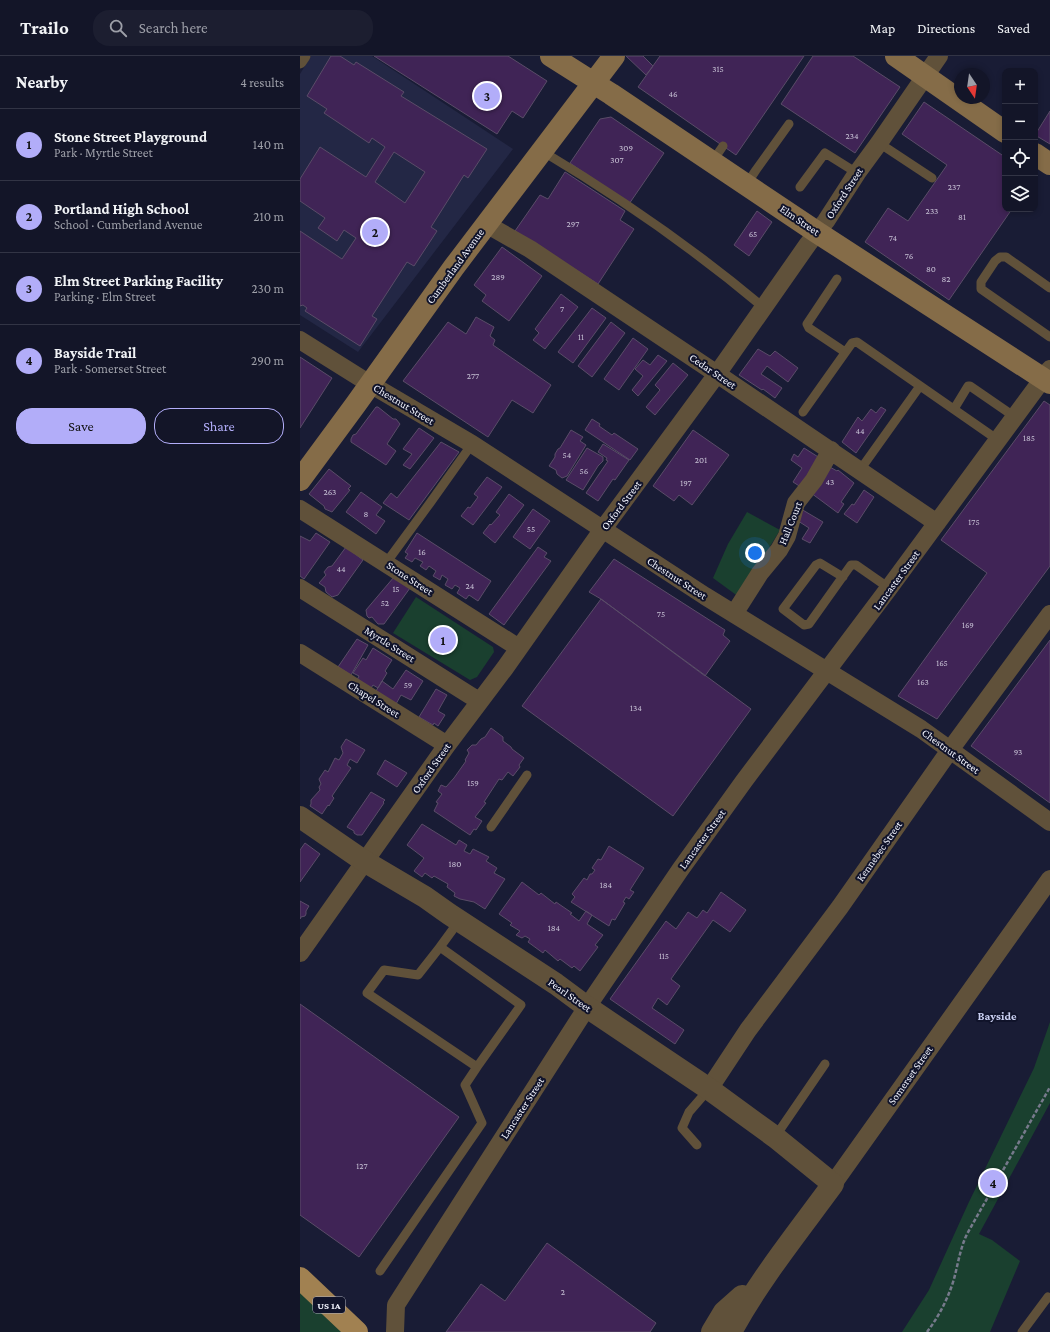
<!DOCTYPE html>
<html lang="en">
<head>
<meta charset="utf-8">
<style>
	body { margin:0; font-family:"Crimson Pro",serif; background:#1c1e30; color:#f1f3f6 }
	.controls { position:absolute; right:12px; top:12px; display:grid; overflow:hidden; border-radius:8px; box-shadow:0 2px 6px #0003 }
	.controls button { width:36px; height:36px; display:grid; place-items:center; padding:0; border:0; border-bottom:1px solid #323445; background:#131528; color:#f1f3f6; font:20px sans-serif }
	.compass { position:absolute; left:654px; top:12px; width:36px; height:36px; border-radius:50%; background:#131528; box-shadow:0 2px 6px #0003; rotate:167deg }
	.you { position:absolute; left:455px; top:497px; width:14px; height:14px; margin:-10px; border:3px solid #fff; border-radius:50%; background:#1a73e8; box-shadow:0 0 0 6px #1a73e833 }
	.badge { display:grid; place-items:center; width:26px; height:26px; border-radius:50%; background:#b2adf9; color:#111; font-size:13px; font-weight:700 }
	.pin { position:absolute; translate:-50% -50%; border:2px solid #fff; box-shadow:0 1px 4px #0006 }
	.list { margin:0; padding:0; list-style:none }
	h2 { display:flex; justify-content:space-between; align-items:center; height:52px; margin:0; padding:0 16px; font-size:17px }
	h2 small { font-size:13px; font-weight:400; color:#9d9fa8 }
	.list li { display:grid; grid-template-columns:26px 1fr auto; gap:12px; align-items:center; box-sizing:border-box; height:72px; padding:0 16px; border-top:1px solid #323445 }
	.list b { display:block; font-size:15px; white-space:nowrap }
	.list p { margin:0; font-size:13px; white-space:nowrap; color:#9d9fa8 }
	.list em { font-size:13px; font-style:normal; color:#9d9fa8 }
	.actions { display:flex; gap:8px; padding:12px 16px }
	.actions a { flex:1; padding:9px 0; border:1px solid #b2adf9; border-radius:16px; text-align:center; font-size:14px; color:#b2adf9 }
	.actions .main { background:#b2adf9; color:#111 }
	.icon { flex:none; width:22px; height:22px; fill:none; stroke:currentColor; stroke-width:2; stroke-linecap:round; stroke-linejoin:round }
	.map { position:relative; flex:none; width:750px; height:1276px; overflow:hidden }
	header { display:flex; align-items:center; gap:24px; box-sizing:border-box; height:56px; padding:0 20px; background:#131528; border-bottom:1px solid #323445 }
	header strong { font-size:19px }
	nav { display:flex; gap:22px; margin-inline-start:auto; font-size:14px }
	.search { width:280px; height:36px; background:#1c1e30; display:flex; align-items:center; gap:10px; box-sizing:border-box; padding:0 14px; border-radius:16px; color:#9d9fa8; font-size:15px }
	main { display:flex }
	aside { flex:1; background:#131528 }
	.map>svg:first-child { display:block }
</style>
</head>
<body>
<header>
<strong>Trailo</strong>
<div class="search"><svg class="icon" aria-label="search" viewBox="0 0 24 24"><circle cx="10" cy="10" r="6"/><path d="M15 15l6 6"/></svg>Search here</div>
<nav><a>Map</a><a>Directions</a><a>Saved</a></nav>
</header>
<main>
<aside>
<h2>Nearby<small>4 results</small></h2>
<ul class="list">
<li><span class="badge">1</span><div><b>Stone Street Playground</b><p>Park · Myrtle Street</p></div><em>140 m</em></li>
<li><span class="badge">2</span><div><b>Portland High School</b><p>School · Cumberland Avenue</p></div><em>210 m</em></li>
<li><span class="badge">3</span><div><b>Elm Street Parking Facility</b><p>Parking · Elm Street</p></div><em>230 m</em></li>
<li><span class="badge">4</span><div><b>Bayside Trail</b><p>Park · Somerset Street</p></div><em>290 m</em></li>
</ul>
<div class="actions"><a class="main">Save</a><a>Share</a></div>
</aside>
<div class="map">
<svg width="750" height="1276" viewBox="0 0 750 1276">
	<rect width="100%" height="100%" fill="#191c35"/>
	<!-- built -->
	<path fill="#232745" d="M11,0H72L213,93L58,296L0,259V18Z"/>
	<!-- green -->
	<path fill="#1a402f" d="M447,456L480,474L439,541L413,522L428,488Z
		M116,541L193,591L194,596L177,621L170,624L93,577Z
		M750,966V1047L679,1178L692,1184L720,1205L690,1276H602L629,1234L668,1148L734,1012Z
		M0,1233L44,1276H0Z"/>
	<!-- building -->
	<path fill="#402456" stroke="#5a4c68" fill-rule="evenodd" d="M31,0H40L54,9L56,6L104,36L101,40L187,93L168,122L164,119L131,171L137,175L114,210L107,206L72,260L77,263L60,290L5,255L7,252L3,249L0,250V175L42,203L56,182L44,174L37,185L18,172L25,162L0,145V123L20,91L66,121L85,91L72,82L69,87L24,57L27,53L7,40ZM94,96L125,116L105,147L75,126Z
		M74,0H208L247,25L223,62L212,55L197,78Z
		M326,0H343L353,10L346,19Z
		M360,0H504L436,99L338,31Z
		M513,0H553L600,31L555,97L481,48Z
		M624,46L705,101V153H712L649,244L565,186L588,152L608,165L647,109L602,78Z
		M750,55V88L735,79Z
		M311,61L364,97L329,148L270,107L300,63Z
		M265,116L325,155L320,164L334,173L298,228L215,175L240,139L248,143Z
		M457,155L472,166L449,200L434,189Z
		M202,191L242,220L209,265L182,245L186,239L174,229Z
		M261,238L278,251L245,293L233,284L239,277L235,273Z
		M292,252L306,262L273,307L258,296Z
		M176,261L194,271L190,280L195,284L193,289L251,329L233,357L212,344L188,381L103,325L148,266L166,278Z
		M311,266L325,277L292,321L278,310Z
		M333,282L348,293L319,334L304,323Z
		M458,293L470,300L475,295L498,312L488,326L467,310L461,318L482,332L475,342L463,333L462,334L439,319Z
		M358,299L367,305L338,340L332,334L343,320L335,313L343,304L350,309Z
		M0,301L32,322L0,372Z
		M373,307L388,319L355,359L346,351L360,334L355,329Z
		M744,345L750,349V510L637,663L598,640L687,517L641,484Z
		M76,351H78L93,363H96L100,368L87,388L96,395L86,409L51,386V383L53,379L56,378Z
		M581,351L586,354L556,397L542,386L558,361L562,365L571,353L576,357Z
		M292,363L300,368L299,370L312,379L314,377L338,393L330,404L285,374Z
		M119,372L134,382L110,413L103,409L112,398L103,393Z
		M271,374L283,381L280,385L286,389L267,420L262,422L257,418L256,414L249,410L255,401V398L258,393L260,392Z
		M393,374L429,399L392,449L379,439L374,445L353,430Z
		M141,386L159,396L109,464L83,447L91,437L97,442Z
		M303,388L329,404L315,424L313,423L298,445L286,437L308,405L306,404L307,402L298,396Z
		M287,392L303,401V405L298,410L283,434L266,424Z
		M504,392L523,404L504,433L493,426L502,412L491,404L494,398L498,401Z
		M528,410L537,415L538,414L554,427L541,446L544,448L538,457L511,437Z
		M29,413L51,430L48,433L50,434L32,456L25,453L24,450L9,438Z
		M187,421L202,431L173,469L161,460L168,451L170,452L178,441L174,438Z
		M564,434L574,441L557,467L544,458L552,448L554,449Z
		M61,436L82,451L76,459L85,465L76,478L46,456Z
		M209,438L224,449L195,487L183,477L190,468L191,469L200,459L196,456Z
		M233,453L250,465L230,493L213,481Z
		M501,453L523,466L510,487L502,483L509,472L495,463Z
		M16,477L30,486L4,523L0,520V480L10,485Z
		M117,477L191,525L178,545L169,539L166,543L157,537L160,532L155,529L152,533L145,529L148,523L142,519L140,524L133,520L136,515L129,510L126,514L120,510L123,506L115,502L112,506L105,502L108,498L105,496Z
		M46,491L63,504L38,539L32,541L26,536L25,531L19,527L26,519L24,516L28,511L32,510Z
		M238,491L247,497L244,501L251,505L204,569L189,558Z
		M314,503L425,574L423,579L430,585L405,620L301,543L289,536Z
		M94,521L110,532L84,568H78L72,561L69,562L67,560L66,554Z
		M301,543L451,653L373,760L222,650Z
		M57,583L68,589L51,619L38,611Z
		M750,584V747L671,690Z
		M73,592L92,604L85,615L87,617L78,632L73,629L71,632L57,624L59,620L53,617L63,602L66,604Z
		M106,614L123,625L111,644L101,639L96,648L76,635L82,625L93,633Z
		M136,633L147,639L138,655L145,659L138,670L134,667L133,669L119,661Z
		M191,672L203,681V685L211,691L212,693L224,702L219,709L220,711L213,720L208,716L202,724L199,723L184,746L186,747L175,761L182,765L176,774L174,773L170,779L134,755L138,747L136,746L142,738L138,735L141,729L146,731L154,722L166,705L165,704L169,697L167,694L172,689H176L181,683L185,681Z
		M46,683L65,694L57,707L50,703L47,709L51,712L32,740L34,742L29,750L28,749L22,758L10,750L11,748V744L20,734L19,731L21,728L19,723L25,714L28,716L35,702L39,704L43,697L41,691Z
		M85,704L107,717L97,731L77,718Z
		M71,736L85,744L83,746L84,747L62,779H57L54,777V775L47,771Z
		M122,768L156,789L159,784L167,789L164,795L170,798L173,793L189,801L186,805L197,812L194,817L205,823L185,853L174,846L160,843L154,840L155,837L147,831L148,828L134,820L132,822L125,817L122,821L114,815L124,802L107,789Z
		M5,787L20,798L0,826V794Z
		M309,790L344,812L330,834L334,836L329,843L326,841L323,846L325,847L315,864L312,863L309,870L271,846L275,841L272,838L284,822L287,824L290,818H292L295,814L292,812L298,803L301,804Z
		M222,826L239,839L241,837L255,848L256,846L272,857L270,858L279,865L286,855L292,859L287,868L303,879L295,889L298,891L280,915L274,910L272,912L260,903L258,905L245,894L243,897L228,886L230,883L225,880L222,882L216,879L220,875L210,869L212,867L199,858Z
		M421,836L446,854L430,876L413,864L371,923L380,930L367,949L358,942L352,952L384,974L375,988L310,943L366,865L376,873L388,856L397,862L403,854L407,857Z
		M0,845L9,850L6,855V858L5,860L1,861L0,863Z
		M0,948L159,1061L59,1201L0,1159Z
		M247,1187L356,1267L350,1276H146L181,1228L205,1245Z"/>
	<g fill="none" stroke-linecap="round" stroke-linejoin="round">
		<!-- path -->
		<path stroke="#777a8c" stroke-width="2.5" stroke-dasharray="4 2" stroke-linecap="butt" d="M627,1276C639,1260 648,1243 654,1223C658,1208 660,1193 667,1178L750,1031"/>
		<!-- service -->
		<path stroke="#60513a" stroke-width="9" d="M579,87L632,122
			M242,95C319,141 395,194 463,251
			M412,106L423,90
			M446,129L456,114L489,68
			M500,131L525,97L557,117
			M537,223L507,268L509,272L545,296
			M750,232L706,201H700L695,205L681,226V233L750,281
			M654,353L668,330H670L715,361
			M503,356L552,287L557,286L698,384
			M560,414L620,330
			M86,507L130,447L172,388
			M543,521L520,507L516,509L483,553L504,569L509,568L551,509H556L589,532
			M191,771L227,719
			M140,891L118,919L84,914L67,937L177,1011L221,949L140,891L159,865
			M475,1081L525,1008
			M397,1089L382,1072L389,1056L409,1033
			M80,1215L182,1067L165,1029L177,1011
			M722,1276L748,1241L750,1242"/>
		<!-- pedestrian -->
		<path stroke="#60513a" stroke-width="13" d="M0,6L4,0"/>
		<!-- minor -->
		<path stroke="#60513a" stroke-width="18" d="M186,168L230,193L417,318L637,467
			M0,284L70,328L172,388L405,540L621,673L750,766
			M0,453L219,592
			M0,532L179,645
			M434,558L460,517L479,494L487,480L496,447L514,424L531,394
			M0,597L147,689
			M0,897L147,689L205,612L303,473L417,318L508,188L526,165L557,117L579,87L639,0
			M409,1033L448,974L540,851L650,694L750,558
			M533,1128L750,823
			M95,1276L96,1249L287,951L380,814L444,725L589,532L750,313"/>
		<!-- tertiary -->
		<path stroke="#60513a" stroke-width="22" d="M0,761L64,805L125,841L149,858L256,928L287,951L409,1033L475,1081L533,1128C498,1176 459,1224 431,1276
			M412,1276L424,1256L442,1240"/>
		<!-- secondary -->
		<path stroke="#856c48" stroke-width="22" d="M251,0L311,38L518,177L750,327
			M596,0L705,76
			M735,98L750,108
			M0,424L56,348L154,211L314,0"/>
		<!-- primary -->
		<path stroke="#a18151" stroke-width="22" d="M0,1222L57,1276"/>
	</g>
	<g text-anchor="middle" stroke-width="4" stroke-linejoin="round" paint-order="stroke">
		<!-- number labels -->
		<g font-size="9" fill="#c5bfd3">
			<text x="418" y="16">315</text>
			<text x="373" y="41">46</text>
			<text x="552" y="83">234</text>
			<text x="326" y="95">309</text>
			<text x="317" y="107">307</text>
			<text x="654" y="134">237</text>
			<text x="632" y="158">233</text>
			<text x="662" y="164">81</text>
			<text x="273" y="171">297</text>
			<text x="453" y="181">65</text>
			<text x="593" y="185">74</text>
			<text x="609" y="203">76</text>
			<text x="631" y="216">80</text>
			<text x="198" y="224">289</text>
			<text x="646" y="226">82</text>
			<text x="262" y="256">7</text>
			<text x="281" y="284">11</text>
			<text x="173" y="323">277</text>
			<text x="560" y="378">44</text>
			<text x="729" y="385">185</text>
			<text x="267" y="402">54</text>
			<text x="401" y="407">201</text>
			<text x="284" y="418">56</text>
			<text x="530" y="429">43</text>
			<text x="386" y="430">197</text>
			<text x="30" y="439">263</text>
			<text x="66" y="461">8</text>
			<text x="674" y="469">175</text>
			<text x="231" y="476">55</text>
			<text x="122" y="499">16</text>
			<text x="41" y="516">44</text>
			<text x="170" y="533">24</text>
			<text x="96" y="536">15</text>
			<text x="85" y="550">52</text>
			<text x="361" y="561">75</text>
			<text x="668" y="572">169</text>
			<text x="642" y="610">165</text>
			<text x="623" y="629">163</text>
			<text x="108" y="632">59</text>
			<text x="336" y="655">134</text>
			<text x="718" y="699">93</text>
			<text x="173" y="730">159</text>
			<text x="155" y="811">180</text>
			<text x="306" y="832">184</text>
			<text x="254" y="875">184</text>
			<text x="364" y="903">115</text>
			<text x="62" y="1113">127</text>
			<text x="263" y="1239">2</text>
		</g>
		<!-- shield labels -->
		<rect fill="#10132a" stroke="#aeb0be" stroke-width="1" x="13" y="1241" width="32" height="16" rx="3"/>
		<g font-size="10" font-weight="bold" fill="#f1f3fd">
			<text x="29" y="1253">US 1A</text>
		</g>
		<!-- street labels -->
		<g font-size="11" fill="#f1f3fd" stroke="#10132a">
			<text transform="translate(544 137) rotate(-57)" y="4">Oxford Street</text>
			<text transform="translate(500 164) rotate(34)" y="4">Elm Street</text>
			<text transform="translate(155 210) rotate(-54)" y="4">Cumberland Avenue</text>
			<text transform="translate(413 315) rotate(34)" y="4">Cedar Street</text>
			<text transform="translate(104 348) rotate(31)" y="4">Chestnut Street</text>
			<text transform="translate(321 449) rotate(-53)" y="4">Oxford Street</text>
			<text transform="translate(490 467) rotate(-68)" y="4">Hall Court</text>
			<text transform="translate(110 522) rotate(33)" y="4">Stone Street</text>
			<text transform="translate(377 522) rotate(33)" y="4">Chestnut Street</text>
			<text transform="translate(596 524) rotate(-54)" y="4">Lancaster Street</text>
			<text transform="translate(90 588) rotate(32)" y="4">Myrtle Street</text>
			<text transform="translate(74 643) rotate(32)" y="4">Chapel Street</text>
			<text transform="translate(651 695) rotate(36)" y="4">Chestnut Street</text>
			<text transform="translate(131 712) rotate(-55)" y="4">Oxford Street</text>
			<text transform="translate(402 783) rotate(-54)" y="4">Lancaster Street</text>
			<text transform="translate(579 795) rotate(-55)" y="4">Kennebec Street</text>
			<text transform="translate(270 939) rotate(35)" y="4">Pearl Street</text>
			<text transform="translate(610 1019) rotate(-55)" y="4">Somerset Street</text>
			<text transform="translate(222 1052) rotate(-57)" y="4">Lancaster Street</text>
		</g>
		<!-- neighbourhood labels -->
		<g font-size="12" font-weight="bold" fill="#cad0f2" stroke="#10132a">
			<text x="697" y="964">Bayside</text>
		</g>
	</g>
</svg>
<div class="controls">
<button>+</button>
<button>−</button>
<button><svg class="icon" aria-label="locate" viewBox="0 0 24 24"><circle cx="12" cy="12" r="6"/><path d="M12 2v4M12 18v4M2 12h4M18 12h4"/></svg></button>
<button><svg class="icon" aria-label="layers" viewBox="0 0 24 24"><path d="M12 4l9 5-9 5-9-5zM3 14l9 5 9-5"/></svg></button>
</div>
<svg class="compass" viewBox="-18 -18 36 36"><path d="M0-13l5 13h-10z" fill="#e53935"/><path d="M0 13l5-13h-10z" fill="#9d9fa8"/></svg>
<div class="you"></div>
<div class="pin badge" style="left:143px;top:584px">1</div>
<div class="pin badge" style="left:75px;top:176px">2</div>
<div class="pin badge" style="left:187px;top:40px">3</div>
<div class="pin badge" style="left:693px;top:1127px">4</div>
</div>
</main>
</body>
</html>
